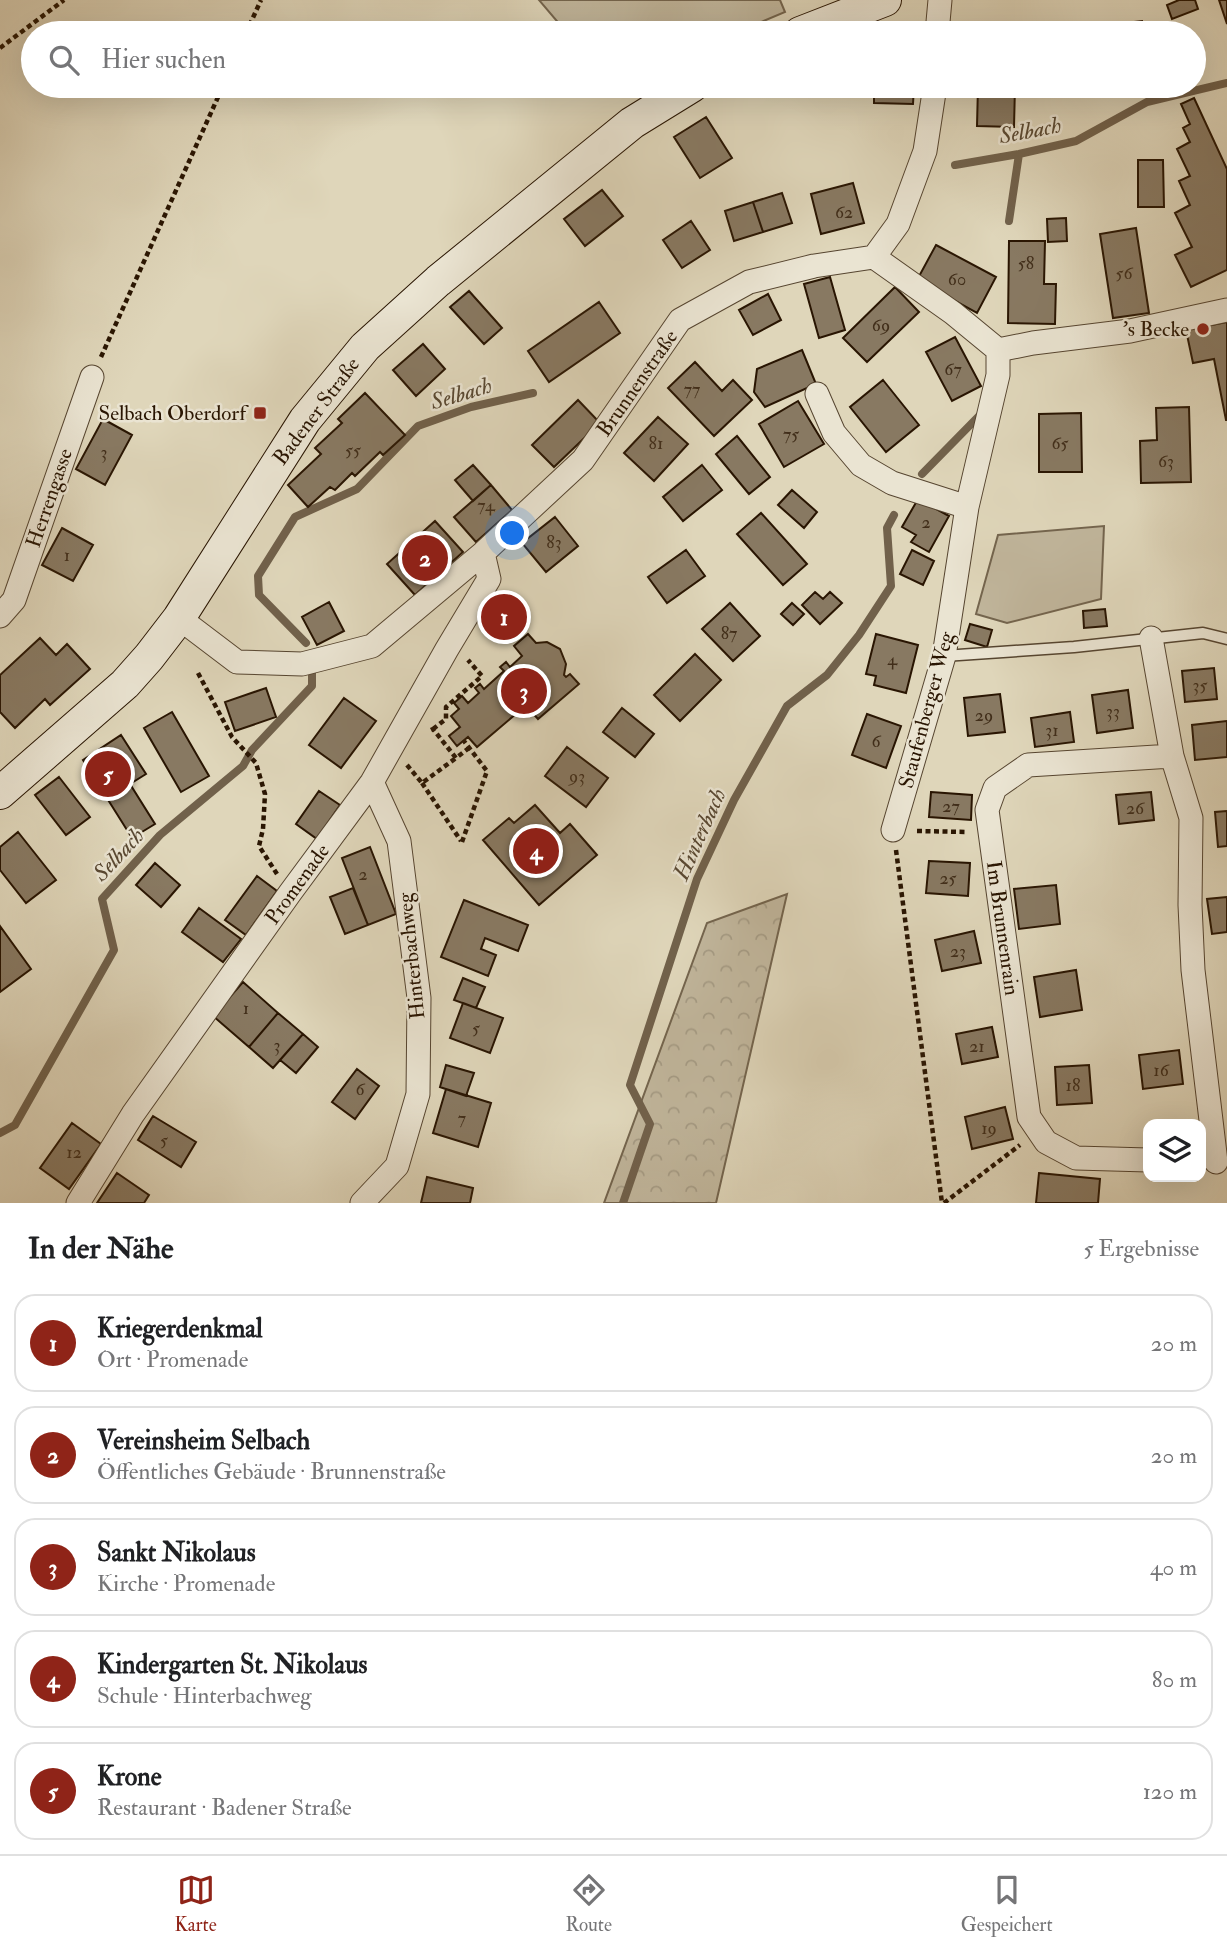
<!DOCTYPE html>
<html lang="de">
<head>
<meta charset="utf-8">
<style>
	body { margin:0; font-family:"IM FELL Double Pica",serif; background:#f6f6f6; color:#202124 }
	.controls { position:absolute; right:21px; bottom:21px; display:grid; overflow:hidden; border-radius:14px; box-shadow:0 7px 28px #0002 }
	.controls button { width:63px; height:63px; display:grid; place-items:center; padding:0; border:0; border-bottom:2px solid #e0e0e0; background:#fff; color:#202124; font:35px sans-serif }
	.you { position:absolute; left:513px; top:534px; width:24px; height:24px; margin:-18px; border:5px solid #fff; border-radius:50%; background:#1a73e8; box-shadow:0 0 0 10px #1a73e833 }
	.badge { display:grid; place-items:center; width:46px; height:46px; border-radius:50%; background:#8f2418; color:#fff; font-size:23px; font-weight:700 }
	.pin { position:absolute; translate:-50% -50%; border:4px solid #fff; box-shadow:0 2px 7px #0006 }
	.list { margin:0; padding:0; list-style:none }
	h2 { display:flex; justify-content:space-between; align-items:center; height:91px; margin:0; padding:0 28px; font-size:30px }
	h2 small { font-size:23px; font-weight:400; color:#757577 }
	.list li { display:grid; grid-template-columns:46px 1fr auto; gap:21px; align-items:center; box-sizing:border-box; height:98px; margin:0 14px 14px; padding:0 14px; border:2px solid #e0e0e0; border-radius:21px }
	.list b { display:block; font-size:26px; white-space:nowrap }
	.list p { margin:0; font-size:23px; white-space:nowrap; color:#757577 }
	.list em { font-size:23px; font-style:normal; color:#757577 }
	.icon { flex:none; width:38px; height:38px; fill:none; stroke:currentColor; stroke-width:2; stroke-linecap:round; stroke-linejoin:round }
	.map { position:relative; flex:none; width:1227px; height:1203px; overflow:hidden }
	.search { position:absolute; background:#fff; box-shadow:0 7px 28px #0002; left:21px; right:21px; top:21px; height:77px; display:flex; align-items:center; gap:18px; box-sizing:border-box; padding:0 24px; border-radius:38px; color:#757577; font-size:26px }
	.sheet { height:651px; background:#fff }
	nav { display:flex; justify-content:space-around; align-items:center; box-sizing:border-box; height:98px; border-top:2px solid #e0e0e0; background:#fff; font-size:19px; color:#757577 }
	nav a { display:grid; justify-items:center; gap:4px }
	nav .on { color:#8f2418 }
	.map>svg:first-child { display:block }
</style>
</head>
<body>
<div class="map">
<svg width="1227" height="1203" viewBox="0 0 1227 1203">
	<defs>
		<pattern id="forest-crowns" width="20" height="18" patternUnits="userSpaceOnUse" patternTransform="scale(1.75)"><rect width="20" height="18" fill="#c0b59b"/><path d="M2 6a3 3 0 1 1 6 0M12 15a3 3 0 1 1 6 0" fill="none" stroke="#a59b84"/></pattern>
	</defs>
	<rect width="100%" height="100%" fill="#dfd6ba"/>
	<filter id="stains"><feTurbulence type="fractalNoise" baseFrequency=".00286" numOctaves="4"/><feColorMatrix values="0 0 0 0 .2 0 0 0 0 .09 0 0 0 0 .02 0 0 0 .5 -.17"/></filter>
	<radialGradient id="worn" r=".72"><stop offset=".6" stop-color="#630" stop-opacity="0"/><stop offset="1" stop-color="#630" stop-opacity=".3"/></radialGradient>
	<!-- grass -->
	<path fill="#c0b59b" stroke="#74654e" stroke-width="2" d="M539,0H780L785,12L735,33H567Z
		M1104,526L1101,599L1007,623L976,614L998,535Z"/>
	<!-- forest -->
	<path fill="url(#forest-crowns)" stroke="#74654e" stroke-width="2" d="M787,894L716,1203H604L707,923Z"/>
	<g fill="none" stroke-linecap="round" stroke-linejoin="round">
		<!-- stream -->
		<path stroke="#71614b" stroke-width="8" d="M955,165L1019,154L1076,141L1147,102L1227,83
			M1009,221L1019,154
			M922,474L979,416
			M306,643L259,595L258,576L295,517L357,489L418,426L471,407L533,393
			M0,1133L15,1125L114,950L102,899L160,835L243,766L252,750L312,686V670
			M623,1203L650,1124L630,1085L697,879L734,800L787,706L827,675L859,635L891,586L887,528L894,515"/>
	</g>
	<!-- building -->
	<path fill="#887962" stroke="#291502" stroke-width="2" d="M1179,0H1195L1198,9L1172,19L1167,5Z
		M1219,0H1227V24Z
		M1142,21L1143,33H1126L1124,23Z
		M992,30H1016V33H992Z
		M874,86H914L913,104L874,103Z
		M978,86H1015L1014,127L977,126Z
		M1194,98L1227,169V270L1191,287L1175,255L1192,247L1175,213L1190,205L1179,181L1190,176L1177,149L1190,142L1183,128L1190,124L1181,104Z
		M706,117L732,158L700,178L674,137Z
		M1138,160H1163L1164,207H1138Z
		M853,183L864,223L821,234L811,194Z
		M602,190L623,216L585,246L564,219Z
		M782,193L792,223L763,232L753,202Z
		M753,202L763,232L734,241L725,211Z
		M1066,218L1067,241L1048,242L1047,219Z
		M691,221L710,250L682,268L663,240Z
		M1136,228L1149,313L1113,318L1100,234Z
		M1009,241H1045L1044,284H1056L1055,324L1008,323Z
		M936,245L996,277L977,313L917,280Z
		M830,277L845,330L819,338L804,284Z
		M895,287L919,312L867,362L843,338Z
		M469,291L502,328L484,344L450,307Z
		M768,294L781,320L753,335L739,310Z
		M599,302L620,333L549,382L528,351Z
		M1227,322V420H1226L1214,359L1193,363L1186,330Z
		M955,337L981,386L952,401L926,352Z
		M423,344L445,369L416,396L393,370Z
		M802,350L816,384L765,407L754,392L757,369Z
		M695,362L722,391L733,380L752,400L714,436L668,388Z
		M883,380L919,425L886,452L850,407Z
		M365,393L405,435L383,455L380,452L355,476L352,473L335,490L330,487L308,507L288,485L321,454L315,448L342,423L338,419Z
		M578,400L600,423L554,467L532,445Z
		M798,401L824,444L784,467L759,424Z
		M1189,407L1191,482L1141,483L1140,441L1157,440L1156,408Z
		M1081,413L1082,472H1039V414Z
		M658,417L688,444L654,481L624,453Z
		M103,419L132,435L105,485L76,469Z
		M737,436L770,477L749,494L716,454Z
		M473,465L491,485L473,501L455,480Z
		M702,465L722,490L683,521L663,497Z
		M491,485L512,510L476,542L454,517Z
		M792,490L817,512L804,528L778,505Z
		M918,499L949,516L929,552L911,542L916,535L902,527Z
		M761,513L807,564L783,585L737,534Z
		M555,517L578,546L546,572L522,543Z
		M435,521L463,552L415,595L387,564Z
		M62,528L93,545L73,581L42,565Z
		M686,550L705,576L667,603L648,577Z
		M912,550L934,561L923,585L900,574Z
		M815,592L823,599L830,592L842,603L820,624L802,605Z
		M329,602L344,631L317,645L302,617Z
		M730,603L760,636L733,661L702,629Z
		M792,603L804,614L793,625L781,614Z
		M1105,609L1107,626L1084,628L1083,611Z
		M970,624L992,630L987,647L965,640Z
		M528,634L536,643L547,642L560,649L566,664L564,675L566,677L570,674L579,684L538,719L529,709L533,706L530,702L477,747L468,737L457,746L449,736L460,727L451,716L459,709L454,703L462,696L468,703L479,693L475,688L480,684L484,689L504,671L500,667L506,662L510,667L522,656L514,646Z
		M876,634L918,645L906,693L874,685L876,676L866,674Z
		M40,638L56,655L67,644L90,669L50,705L45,699L15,728L0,712V675Z
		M695,654L721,680L680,721L654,695Z
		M1214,668L1217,699L1185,702L1182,671Z
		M266,688L276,717L235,731L225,702Z
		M1128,690L1133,728L1097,733L1092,695Z
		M1000,694L1005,732L968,736L964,698Z
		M344,698L376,721L341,768L309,745Z
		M622,708L654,734L635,757L603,732Z
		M172,712L209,776L181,792L144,728Z
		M1070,712L1074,742L1035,747L1031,718Z
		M867,714L901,726L886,768L852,755Z
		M1227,721V757L1195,760L1192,725Z
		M121,735L146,774L130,784L155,824L132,838L83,760Z
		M567,747L608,778L586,807L545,776Z
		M59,777L90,817L66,835L35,795Z
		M319,791L340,805L317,839L296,824Z
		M931,792L972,795L971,820L929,817Z
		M1151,792L1154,820L1119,824L1116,795Z
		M535,805L560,833L570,824L597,855L539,905L483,840L509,818L514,823Z
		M1227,811V846L1218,847L1215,812Z
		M18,832L56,880L26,903L0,870V847Z
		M370,847L396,914L368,925L342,858Z
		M929,861L970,863L968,896L926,893Z
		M155,863L180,885L161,907L136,885Z
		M257,876L277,891L246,935L225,920Z
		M1056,885L1060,924L1019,929L1014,889Z
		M353,888L368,925L345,934L330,897Z
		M1227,897V932L1212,934L1207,899Z
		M464,900L528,925L518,951L485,938L481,949L496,955L488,976L441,957Z
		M199,908L241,939L223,962L182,932Z
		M0,926L31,969L0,992Z
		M974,931L981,963L942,971L935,940Z
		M1076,970L1082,1010L1040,1017L1034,977Z
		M463,978L485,987L476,1008L454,1000Z
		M243,982L278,1013L249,1047L213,1016Z
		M463,1003L503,1018L490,1053L450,1038Z
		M278,1013L303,1034L273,1068L249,1047Z
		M992,1027L998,1057L962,1064L956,1034Z
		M303,1034L318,1047L296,1073L280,1060Z
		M1179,1050L1183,1084L1143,1089L1139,1055Z
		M446,1065L474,1073L466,1096L440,1087Z
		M1089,1065L1092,1103L1057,1105L1055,1067Z
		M357,1069L379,1086L355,1119L332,1102Z
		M446,1089L491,1103L478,1147L433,1133Z
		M1005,1107L1013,1139L972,1149L965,1117Z
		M153,1116L196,1142L181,1167L138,1140Z
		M72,1123L101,1144L69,1189L40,1168Z
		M117,1173L149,1195L144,1203H97Z
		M1039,1173L1100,1179L1098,1203H1036Z
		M427,1177L473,1188L470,1203H421Z"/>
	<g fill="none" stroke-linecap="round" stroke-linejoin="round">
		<defs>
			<path id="service" d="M944,656L1074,647L1203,633L1227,639"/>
			<path id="minor" d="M937,33L940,0
				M874,257L898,224L925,151L935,86
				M817,394L834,433L861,465L892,483L967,507
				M0,616L14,600L92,377
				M179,618L237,662L302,664L372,646L483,553L583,460L680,320L749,282L814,266L874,257L953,313L998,350L1033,343L1130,331L1227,310
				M1151,638L1172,756L1191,818L1190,905L1193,970L1216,1162
				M893,830L944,656L967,507L998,375V350
				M1148,1160L1076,1158L1046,1142L1029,1117L987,810L995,788L1028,765L1172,756
				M78,1203L133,1114L290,893L372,782L447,649L489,579L483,553
				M362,1203L397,1166L418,1094L419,998L399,841L372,782"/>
			<path id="secondary" d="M800,33L885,0
				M0,793L125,684L149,657L179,618L305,420L365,347L438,281L632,123L692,86"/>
		</defs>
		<!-- service casing -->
		<use href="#service" stroke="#564530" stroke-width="13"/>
		<!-- minor casing -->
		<use href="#minor" stroke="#564530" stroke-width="25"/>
		<!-- secondary casing -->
		<use href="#secondary" stroke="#291502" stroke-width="34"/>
		<!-- path -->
		<path stroke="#291502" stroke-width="4.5" stroke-dasharray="5 3.5" stroke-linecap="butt" d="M246,33L261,0
			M0,48L64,0
			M101,357L223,86
			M198,673L232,737L256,763L265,794L263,829L259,846L277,874
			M433,729L446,719V707L482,676L468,660
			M431,730L433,729L456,758L469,748
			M407,765L422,783L456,758
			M422,783L461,841
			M917,831L967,832
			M462,842L487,771L464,741
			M896,850L942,1203
			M944,1203L1020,1145"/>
		<!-- service -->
		<use href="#service" stroke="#eae4d2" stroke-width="10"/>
		<!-- minor -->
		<use href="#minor" stroke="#eae4d2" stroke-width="23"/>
		<!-- secondary -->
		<use href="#secondary" stroke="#eae4d2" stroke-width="32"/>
	</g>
	<!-- markers -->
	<g fill="#8f2418" stroke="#eae4d2" stroke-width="2.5">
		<circle cx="1203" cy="329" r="7"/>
		<rect x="253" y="406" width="14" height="14" rx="3.5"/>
	</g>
	<g text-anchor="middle" stroke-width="5" stroke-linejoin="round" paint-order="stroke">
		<!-- number labels -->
		<g font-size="18" fill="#412e1a">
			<text x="844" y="218">62</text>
			<text x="1026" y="269">58</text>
			<text x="1124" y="279">56</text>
			<text x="957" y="285">60</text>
			<text x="881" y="331">69</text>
			<text x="953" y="375">67</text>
			<text x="692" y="395">77</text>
			<text x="791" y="440">75</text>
			<text x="656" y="449">81</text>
			<text x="1060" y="449">65</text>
			<text x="353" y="456">55</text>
			<text x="104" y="458">3</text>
			<text x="1166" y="467">63</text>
			<text x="486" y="511">74</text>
			<text x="926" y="528">2</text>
			<text x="554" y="548">83</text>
			<text x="67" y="561">1</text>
			<text x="729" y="639">87</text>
			<text x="892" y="665">4</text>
			<text x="1200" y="691">35</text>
			<text x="1113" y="717">33</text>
			<text x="984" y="721">29</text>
			<text x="1052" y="736">31</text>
			<text x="876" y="747">6</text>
			<text x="577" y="782">93</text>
			<text x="951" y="812">27</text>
			<text x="1135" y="814">26</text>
			<text x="363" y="880">2</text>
			<text x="948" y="884">25</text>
			<text x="958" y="957">23</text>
			<text x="246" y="1014">1</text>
			<text x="476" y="1034">5</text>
			<text x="277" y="1051">3</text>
			<text x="977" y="1052">21</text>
			<text x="1161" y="1076">16</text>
			<text x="1073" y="1091">18</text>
			<text x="360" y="1095">6</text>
			<text x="462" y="1124">7</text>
			<text x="989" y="1134">19</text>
			<text x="164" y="1146">5</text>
			<text x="74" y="1158">12</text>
		</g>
		<!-- poi labels -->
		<g font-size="21" fill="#291502" stroke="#eae4d2" text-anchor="end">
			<text x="1189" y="336">'s Becke</text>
			<text x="246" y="420">Selbach Oberdorf</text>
		</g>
		<!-- street labels -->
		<g font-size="21" fill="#291502" stroke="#eae4d2">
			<text transform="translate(637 383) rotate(-55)" y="7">Brunnenstraße</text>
			<text transform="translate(316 411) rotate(-53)" y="7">Badener Straße</text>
			<text transform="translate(49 498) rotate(-71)" y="7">Herrengasse</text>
			<text transform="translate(926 710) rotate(-75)" y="7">Staufenberger Weg</text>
			<text transform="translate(297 884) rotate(-54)" y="7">Promenade</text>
			<text transform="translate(1003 928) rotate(82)" y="7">Im Brunnenrain</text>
			<text transform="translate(411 956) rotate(-96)" y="7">Hinterbachweg</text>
		</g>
		<!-- water labels -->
		<g font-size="23" font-style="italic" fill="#594832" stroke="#eae4d2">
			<text transform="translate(1030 130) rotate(-11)" y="8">Selbach</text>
			<text transform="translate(461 393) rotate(-17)" y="8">Selbach</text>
			<text transform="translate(699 834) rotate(-66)" y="8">Hinterbach</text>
			<text transform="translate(118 854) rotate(-47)" y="8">Selbach</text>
		</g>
	</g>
	<rect width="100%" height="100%" filter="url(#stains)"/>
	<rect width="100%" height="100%" fill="url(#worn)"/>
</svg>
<div class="controls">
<button><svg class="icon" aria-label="layers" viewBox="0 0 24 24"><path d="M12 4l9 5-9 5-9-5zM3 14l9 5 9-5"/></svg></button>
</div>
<div class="you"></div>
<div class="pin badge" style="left:504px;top:617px">1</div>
<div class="pin badge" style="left:425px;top:558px">2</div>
<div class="pin badge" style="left:524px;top:691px">3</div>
<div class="pin badge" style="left:536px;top:851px">4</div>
<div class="pin badge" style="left:108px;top:774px">5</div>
<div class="search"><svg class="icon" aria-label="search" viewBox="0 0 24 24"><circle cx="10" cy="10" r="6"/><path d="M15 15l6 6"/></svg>Hier suchen</div>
</div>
<section class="sheet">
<h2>In der Nähe<small>5 Ergebnisse</small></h2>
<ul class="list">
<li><span class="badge">1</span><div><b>Kriegerdenkmal</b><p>Ort · Promenade</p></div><em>20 m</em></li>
<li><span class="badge">2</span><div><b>Vereinsheim Selbach</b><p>Öffentliches Gebäude · Brunnenstraße</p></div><em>20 m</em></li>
<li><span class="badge">3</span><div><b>Sankt Nikolaus</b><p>Kirche · Promenade</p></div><em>40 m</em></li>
<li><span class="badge">4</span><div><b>Kindergarten St. Nikolaus</b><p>Schule · Hinterbachweg</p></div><em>80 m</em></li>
<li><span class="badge">5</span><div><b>Krone</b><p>Restaurant · Badener Straße</p></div><em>120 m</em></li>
</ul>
</section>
<nav>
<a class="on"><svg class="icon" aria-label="map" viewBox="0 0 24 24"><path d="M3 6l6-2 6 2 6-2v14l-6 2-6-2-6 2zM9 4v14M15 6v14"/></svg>Karte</a>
<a><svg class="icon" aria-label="directions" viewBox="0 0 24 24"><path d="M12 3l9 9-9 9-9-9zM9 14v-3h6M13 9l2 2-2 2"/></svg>Route</a>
<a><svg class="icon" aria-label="saved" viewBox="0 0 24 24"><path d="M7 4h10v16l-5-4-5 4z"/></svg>Gespeichert</a>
</nav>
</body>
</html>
